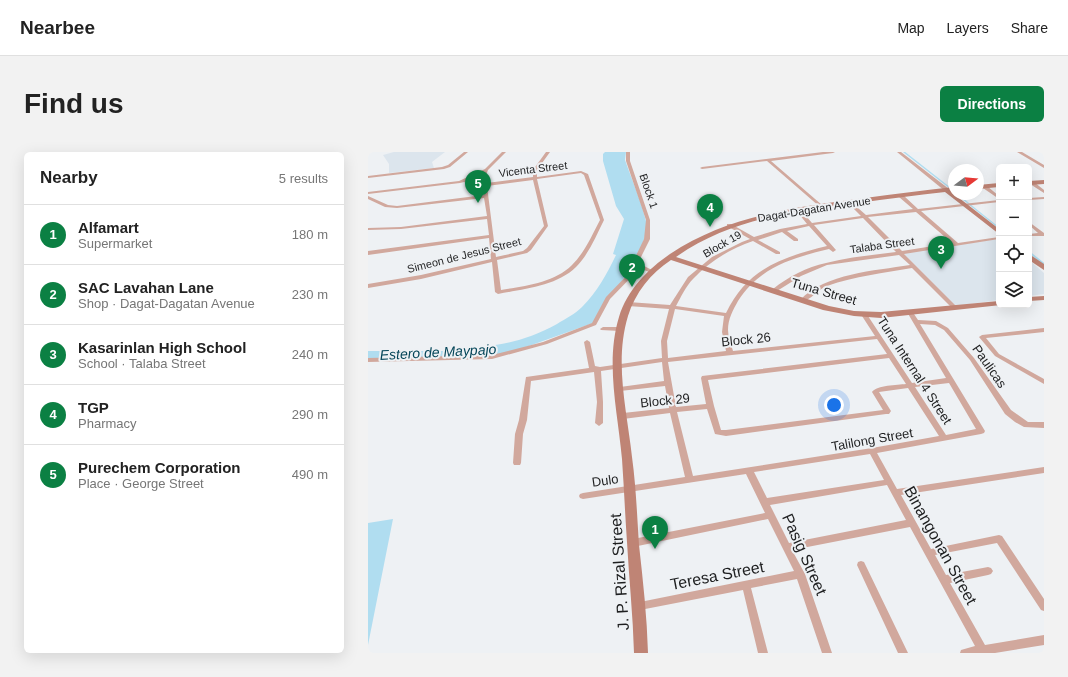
<!DOCTYPE html>
<html lang="en">
<head>
<meta charset="utf-8">
<style>
	body { margin:0; font-family:Arial,sans-serif; background:#f2f2f2; color:#222 }
	.controls { position:absolute; right:12px; top:12px; display:grid; overflow:hidden; border-radius:6px; box-shadow:0 4px 16px #0002 }
	.controls button { width:36px; height:36px; display:grid; place-items:center; padding:0; border:0; border-bottom:1px solid #e0e0e0; background:#fff; color:#222; font:20px sans-serif }
	.compass { position:absolute; left:580px; top:12px; width:36px; height:36px; border-radius:50%; background:#fff; box-shadow:0 4px 16px #0002; rotate:74deg }
	.you { position:absolute; left:466px; top:253px; width:14px; height:14px; margin:-10px; border:3px solid #fff; border-radius:50%; background:#1a73e8; box-shadow:0 0 0 6px #1a73e833 }
	.badge { display:grid; place-items:center; width:26px; height:26px; border-radius:50%; background:#0b8043; color:#fff; font-size:13px; font-weight:700 }
	.pin { position:absolute; translate:-50% -33px; filter:drop-shadow(0 1px 2px #0008) }
	.pin::after { content:''; position:absolute; top:21px; width:14px; height:12px; background:inherit; clip-path:polygon(0 0,100% 0,50% 100%) }
	.list { margin:0; padding:0; list-style:none }
	h2 { display:flex; justify-content:space-between; align-items:center; height:52px; margin:0; padding:0 16px; font-size:17px }
	h2 small { font-size:13px; font-weight:400; color:#767676 }
	.list li { display:grid; grid-template-columns:26px 1fr auto; gap:12px; align-items:center; box-sizing:border-box; height:60px; padding:0 16px; border-top:1px solid #e0e0e0 }
	.list b { display:block; font-size:15px; white-space:nowrap }
	.list p { margin:0; font-size:13px; white-space:nowrap; color:#767676 }
	.list em { font-size:13px; font-style:normal; color:#767676 }
	.icon { flex:none; width:22px; height:22px; fill:none; stroke:currentColor; stroke-width:2; stroke-linecap:round; stroke-linejoin:round }
	.map { position:relative; flex:none; width:676px; height:501px; overflow:hidden; border-radius:6px }
	header { display:flex; align-items:center; gap:24px; box-sizing:border-box; height:56px; padding:0 20px; background:#fff; border-bottom:1px solid #e0e0e0 }
	header strong { font-size:19px }
	nav { display:flex; gap:22px; margin-inline-start:auto; font-size:14px }
	.intro { display:flex; align-items:center; justify-content:space-between; box-sizing:border-box; height:96px; padding:0 24px }
	h1 { margin:0; font-size:28px }
	.button { padding:10px 18px; border-radius:6px; background:#0b8043; color:#fff; font-size:14px; font-weight:700 }
	main { display:flex; gap:24px; padding:0 24px }
	aside { flex:1; background:#fff; border-radius:6px; box-shadow:0 4px 16px #0002 }
	.map>svg:first-child { display:block }
</style>
</head>
<body>
<header>
<strong>Nearbee</strong>
<nav><a>Map</a><a>Layers</a><a>Share</a></nav>
</header>
<div class="intro"><h1>Find us</h1><a class="button">Directions</a></div>
<main>
<aside>
<h2>Nearby<small>5 results</small></h2>
<ul class="list">
<li><span class="badge">1</span><div><b>Alfamart</b><p>Supermarket</p></div><em>180 m</em></li>
<li><span class="badge">2</span><div><b>SAC Lavahan Lane</b><p>Shop · Dagat-Dagatan Avenue</p></div><em>230 m</em></li>
<li><span class="badge">3</span><div><b>Kasarinlan High School</b><p>School · Talaba Street</p></div><em>240 m</em></li>
<li><span class="badge">4</span><div><b>TGP</b><p>Pharmacy</p></div><em>290 m</em></li>
<li><span class="badge">5</span><div><b>Purechem Corporation</b><p>Place · George Street</p></div><em>490 m</em></li>
</ul>
</aside>
<div class="map">
<svg width="676" height="501" viewBox="0 0 676 501">
	<rect width="100%" height="100%" fill="#eef1f4"/>
	<!-- built -->
	<path fill="#dce5ed" d="M26,0H77L64,10L66,16L21,21V12L15,3Z
		M631,87V148L587,154L534,100Z
		M661,108L676,121V142L661,144Z"/>
	<!-- water -->
	<path fill="#b0ddf0" d="M237,0H258L257,8C264,28 273,49 278,69C283,94 245,141 231,162L228,170L136,203L0,207V199H77L79,197C122,195 150,193 189,172C197,167 207,162 214,155C229,140 239,122 248,103L245,102L256,67L248,54L235,9V2Z
		M25,367L0,493V371Z"/>
	<g fill="none" stroke-linecap="round" stroke-linejoin="round">
		<!-- stream-far1 -->
		<path stroke="#b0ddf0" stroke-width="1.5" d="M536,0L582,36
			M589,42L600,51
			M601,52L631,76"/>
		<!-- stream -->
		<path stroke="#b0ddf0" stroke-width="2" d="M661,100L676,112"/>
		<!-- street -->
		<path fill="#d1a89d" fill-rule="evenodd" d="M96,0H100L82,15L76,17L0,26V24L74,15L80,13Z
			M134,0H138L120,18L118,23L119,31L165,25V18L178,0H182L169,18V25L213,19L220,22L236,68C228,84 221,102 208,115C189,134 155,137 130,142L127,140L124,110L53,127L0,136V132L53,123L123,107L121,86L0,103V99L121,83L119,67L33,77L0,78V76L33,75L119,64L116,46L29,56L17,55L0,47V44L20,53L29,54L116,43L115,34C109,31 99,32 96,30L92,31L0,42V40L91,29L117,17ZM115,21V30L110,29H98ZM213,21L216,23L232,68C224,83 217,100 204,113C186,131 156,134 133,138L129,108L159,101L163,98L180,74L169,27ZM165,28L176,74L159,96L155,99L128,105L119,34Z
			M258,0H262V9L282,68V87L270,111L286,119L283,121L272,116L242,147L228,173L179,192L124,207L0,210V206L124,203L175,190L224,171L238,145L268,114L264,112L276,87L278,68L258,9Z
			M455,0H467L465,1L403,9L454,53V54L452,55L399,9L334,17L332,16L334,15Z
			M529,0H533L581,37V39H577Z
			M649,0H654L676,13V16Z
			M662,30H666L676,38V41L662,32Z
			M615,34H619L631,44V47L615,36Z
			M531,43H535L550,57L631,48V50L553,59L590,91L631,85V87L536,102L589,155V157H585L544,116C516,121 487,124 459,134C450,137 442,150 433,149L432,148C458,121 506,119 542,113L531,103L459,113L433,124L409,139H405V137C420,125 439,115 458,111C481,105 505,103 528,100L495,66L446,73L468,98L465,100L461,97C424,106 392,115 370,149C365,158 360,167 360,178C360,185 363,192 365,199L507,184L494,164L497,162L500,164L544,231L578,226L539,160L542,158L544,159L550,168L568,169L580,176L606,206L643,258L660,270H676V276L656,275L647,270L637,262L602,208L576,178L567,173L552,172L617,279L616,281L613,282L509,301L529,337L676,315V321L533,343L563,397L631,383L634,384L676,447V459L673,458L629,391L567,403L578,423L620,415L623,416L625,419L623,422L620,423L582,431L617,493L676,483V493L627,501H592L593,498L607,494L542,375L424,398L437,422L464,501H454L429,427L383,436L400,501H390L375,438L272,458L269,457L267,454L269,451L272,450L426,419L400,367L265,395L262,394L261,391L262,388L265,387L397,361L378,322L215,347L212,346L211,344L212,342L215,341L317,325L302,261L255,267L251,264L255,261L301,256L297,234L252,239L249,237L252,235L296,229L294,210L233,219L235,250V271L231,274L227,271L229,250L226,220L163,229L159,268L155,282L153,311L152,313H146L145,311L147,282L151,268L158,225L221,216L216,190L219,188L222,190L227,214L232,215L294,206L293,189L301,157L260,154L257,152L260,150L302,153L320,125L344,105L374,90L382,87L359,74V72H363L386,85L412,77L439,72L427,57L429,56H431L444,71L493,64L480,51V49H482L498,63L545,57L531,45ZM548,60L584,91L534,99L500,65ZM441,74L459,94C414,105 379,117 358,161L308,154C313,145 318,134 325,127C341,110 363,96 385,89L408,102H412V100L390,88L414,80L426,89H430V87L419,79ZM307,157L356,164L354,180L358,199L300,206L299,189ZM509,187L519,202L334,224L333,226L338,252L308,255L300,210ZM521,206L538,232C529,233 509,233 504,240L515,258L358,278H353L346,254L340,228ZM581,231L608,277L578,283L547,235ZM540,236L571,284L504,296L325,324L309,260L339,257L347,282L358,284L518,262H521L523,259L511,240ZM502,302L516,328L399,346L386,320ZM519,333L538,368L421,391L402,353Z
			M676,45V47L661,48V46Z
			M661,70L676,81V84H661V82L670,81L661,73Z
			M235,175H252L255,177L252,179L233,178L232,177Z
			M676,176V180L618,186L631,202L676,227V232L627,204L611,185L614,183Z
			M493,409L496,410L540,501H530L489,413L490,410Z"/>
		<!-- secondary -->
		<path fill="#bf8475" fill-rule="evenodd" d="M676,28V32L661,33V29Z
			M631,31V35L610,37V33Z
			M586,35V39H584L586,42L631,77V82L577,40C548,43 519,47 490,51C426,59 362,67 308,105L461,154L486,159L513,160L631,149V153H633L513,166L486,164L455,158L303,108C283,121 267,141 260,164C246,210 259,259 264,305C268,334 269,363 271,393C275,429 279,465 280,501H266C265,464 261,427 259,390C257,362 256,335 254,307C250,261 237,211 251,165C259,138 280,117 302,102C360,63 429,55 497,46C527,42 556,38 586,35Z
			M661,102L676,112V118L661,108Z
			M676,144V148L661,149V145Z"/>
	</g>
	<g text-anchor="middle" stroke-width="4" stroke-linejoin="round" paint-order="stroke">
		<!-- far-street labels -->
		<g font-size="11" fill="#1e1f20" stroke="#eef1f4">
			<text transform="translate(165 17) rotate(-7)" y="4">Vicenta Street</text>
			<text transform="translate(281 39) rotate(71)" y="4">Block 1</text>
			<text transform="translate(446 57) rotate(-9)" y="4">Dagat-Dagatan Avenue</text>
			<text transform="translate(354 92) rotate(-30)" y="4">Block 19</text>
			<text transform="translate(514 93) rotate(-8)" y="4">Talaba Street</text>
			<text transform="translate(96 103) rotate(-14)" y="4">Simeon de Jesus Street</text>
		</g>
		<!-- street labels -->
		<g font-size="13" fill="#1e1f20" stroke="#eef1f4">
			<text transform="translate(456 139) rotate(16)" y="5">Tuna Street</text>
			<text transform="translate(378 187) rotate(-6)" y="5">Block 26</text>
			<text transform="translate(622 214) rotate(55)" y="5">Paulicas</text>
			<text transform="translate(547 218) rotate(57)" y="5">Tuna Internal 4 Street</text>
			<text transform="translate(297 248) rotate(-6)" y="5">Block 29</text>
			<text transform="translate(504 287) rotate(-10)" y="5">Talilong Street</text>
			<text transform="translate(237 328) rotate(-8)" y="5">Dulo</text>
		</g>
		<!-- water labels -->
		<g font-size="14" font-style="italic" fill="#044558" stroke="#eef1f4">
			<text transform="translate(70 200) rotate(-3)" y="5">Estero de Maypajo</text>
		</g>
		<!-- near-street labels -->
		<g font-size="16" fill="#1e1f20" stroke="#eef1f4">
			<text transform="translate(573 393) rotate(61)" y="6">Binangonan Street</text>
			<text transform="translate(437 402) rotate(66)" y="6">Pasig Street</text>
			<text transform="translate(251 420) rotate(-94)" y="6">J. P. Rizal Street</text>
			<text transform="translate(349 423) rotate(-11)" y="6">Teresa Street</text>
		</g>
	</g>
</svg>
<div class="controls">
<button>+</button>
<button>−</button>
<button><svg class="icon" aria-label="locate" viewBox="0 0 24 24"><circle cx="12" cy="12" r="6"/><path d="M12 2v4M12 18v4M2 12h4M18 12h4"/></svg></button>
<button><svg class="icon" aria-label="layers" viewBox="0 0 24 24"><path d="M12 4l9 5-9 5-9-5zM3 14l9 5 9-5"/></svg></button>
</div>
<svg class="compass" viewBox="-18 -18 36 36"><path d="M0-13l5 13h-10z" fill="#e53935"/><path d="M0 13l5-13h-10z" fill="#767676"/></svg>
<div class="you"></div>
<div class="pin badge" style="left:287px;top:397px">1</div>
<div class="pin badge" style="left:264px;top:135px">2</div>
<div class="pin badge" style="left:573px;top:117px">3</div>
<div class="pin badge" style="left:342px;top:75px">4</div>
<div class="pin badge" style="left:110px;top:51px">5</div>
</div>
</main>
</body>
</html>
